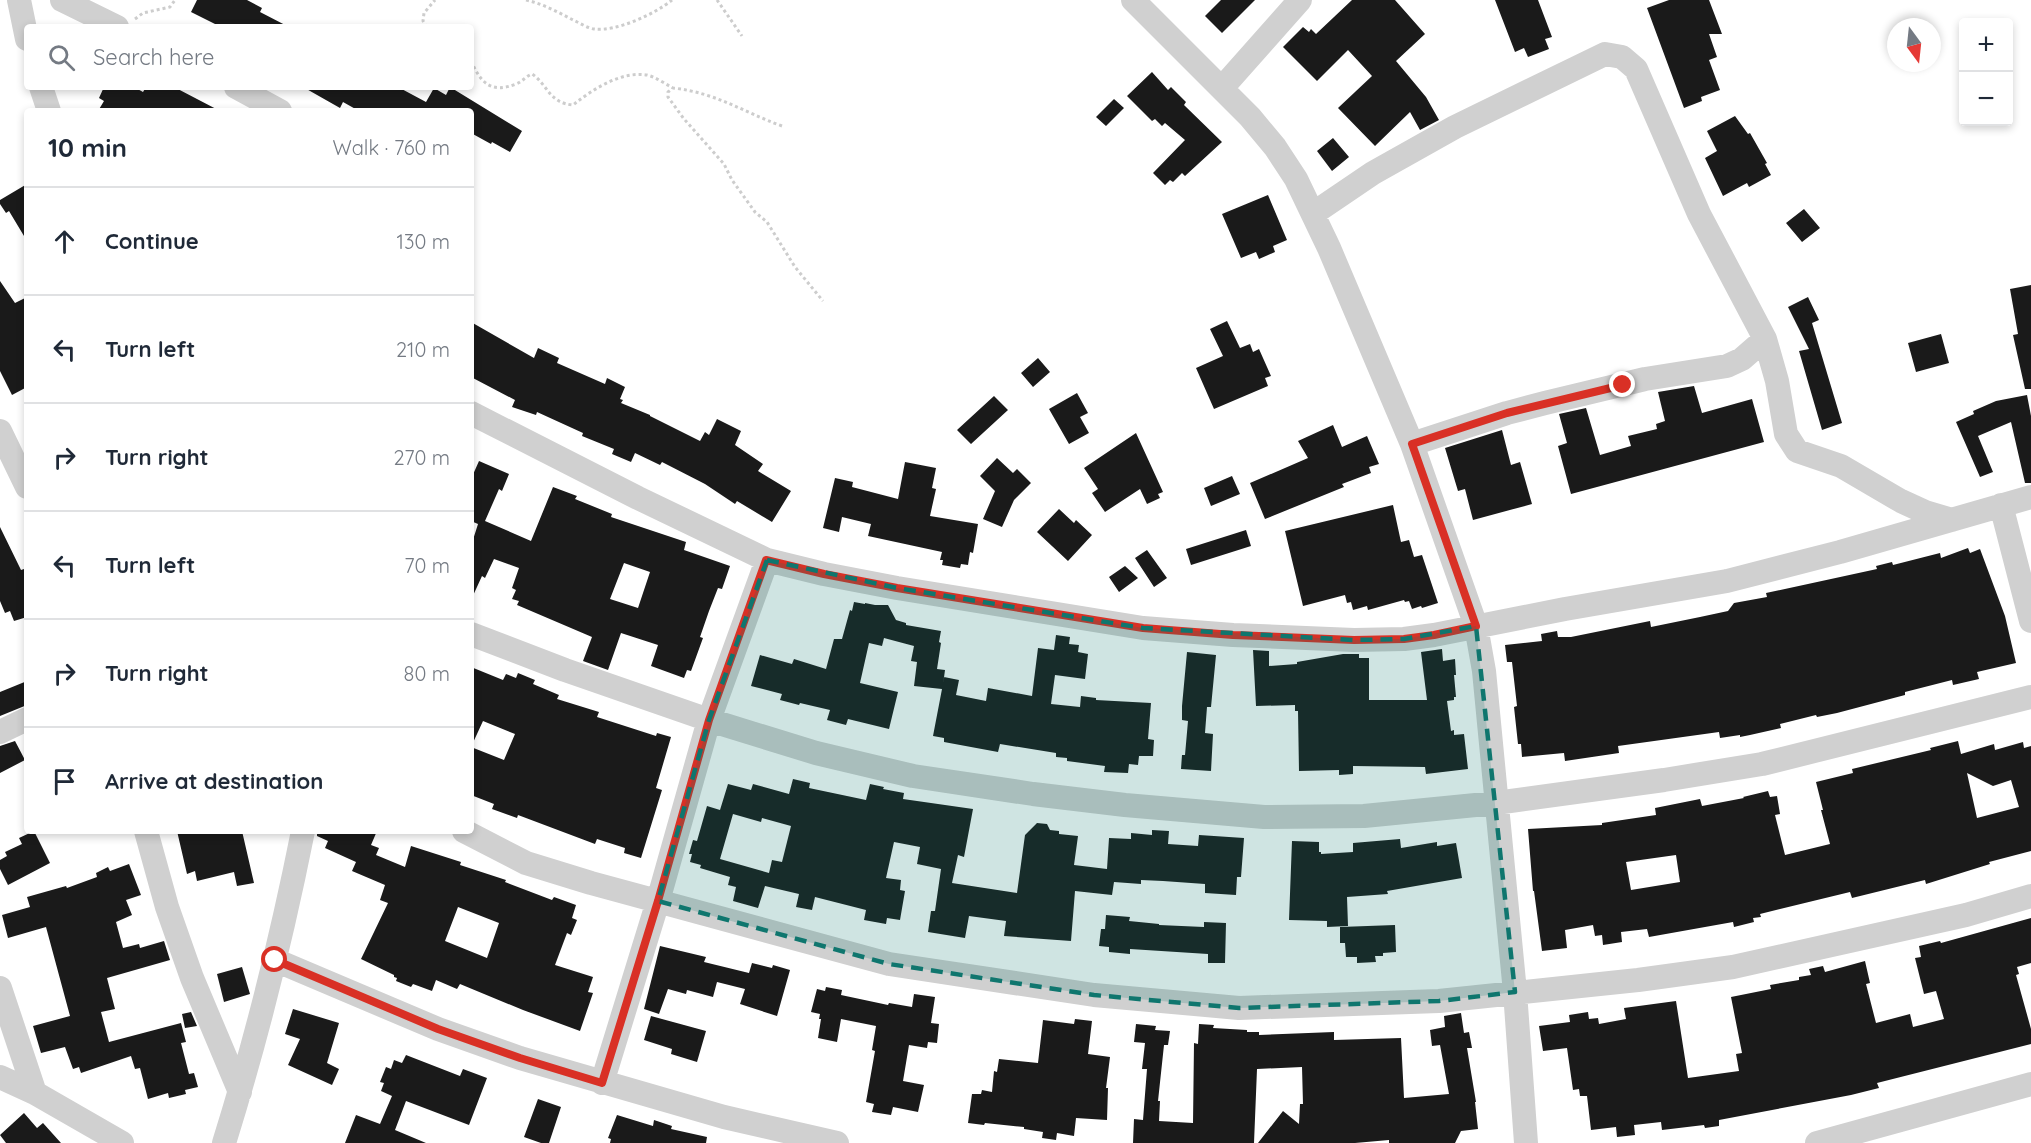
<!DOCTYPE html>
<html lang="en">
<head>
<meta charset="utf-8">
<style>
	body { margin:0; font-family:Quicksand,sans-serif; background:#f6f6f7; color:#1f2937 }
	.controls { position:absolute; right:18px; top:18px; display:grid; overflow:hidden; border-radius:6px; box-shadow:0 3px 9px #0003 }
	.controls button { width:54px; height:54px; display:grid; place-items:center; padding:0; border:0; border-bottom:2px solid #e0e1e3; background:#fff; color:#1f2937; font:30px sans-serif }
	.compass { position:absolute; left:1887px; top:18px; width:54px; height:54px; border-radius:50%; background:#fff; box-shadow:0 3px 9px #0003; rotate:165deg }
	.stop { position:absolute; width:18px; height:18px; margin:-14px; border:4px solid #d93025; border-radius:50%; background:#fff }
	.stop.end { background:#d93025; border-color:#fff; box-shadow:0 2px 6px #0008 }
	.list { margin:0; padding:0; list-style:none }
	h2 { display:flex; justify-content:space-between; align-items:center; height:78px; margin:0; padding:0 24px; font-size:26px }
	h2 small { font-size:20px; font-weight:400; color:#747a83 }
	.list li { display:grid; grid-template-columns:39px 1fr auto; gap:18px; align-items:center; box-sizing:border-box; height:108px; padding:0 24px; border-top:2px solid #e0e1e3 }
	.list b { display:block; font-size:22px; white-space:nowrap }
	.list em { font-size:20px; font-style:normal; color:#747a83 }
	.icon { flex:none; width:33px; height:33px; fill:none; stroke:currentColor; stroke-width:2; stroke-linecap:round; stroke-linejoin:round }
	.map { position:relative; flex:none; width:2031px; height:1143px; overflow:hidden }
	.search { position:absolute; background:#fff; box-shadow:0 3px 9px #0003; left:24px; top:24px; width:450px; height:66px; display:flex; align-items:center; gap:15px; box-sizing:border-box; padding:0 21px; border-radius:6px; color:#747a83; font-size:22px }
	.panel { position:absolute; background:#fff; box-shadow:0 3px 9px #0003; left:24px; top:108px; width:450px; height:726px; border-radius:6px }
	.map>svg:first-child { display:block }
</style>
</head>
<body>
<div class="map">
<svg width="2031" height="1143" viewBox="0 0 2031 1143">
	<rect width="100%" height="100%" fill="#fff"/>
	<!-- building -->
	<path fill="#1a1a1a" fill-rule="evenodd" d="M197,0H247L262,8L260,12L289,27H221L191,12Z
		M1221,0H1255L1222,33L1205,16Z
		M1352,0H1395L1425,34L1396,61L1426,97L1439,120L1420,130L1410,112L1375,146L1338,108L1372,76L1348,50L1317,81L1283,47L1303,27L1309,32L1311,29L1316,34Z
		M1495,0H1538L1552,37L1545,39L1549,49L1528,57L1524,48L1515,52Z
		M1669,0H1709L1722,34H1709L1717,57L1709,60L1720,90L1701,97L1702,101L1684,108L1647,8Z
		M1152,72L1168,90L1171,87L1186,102L1184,105L1222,142L1185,176L1182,173L1173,182L1170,180L1165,185L1153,173L1185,140L1165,123L1162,126L1155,119L1152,121L1127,96Z
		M104,87H134L143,92L146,87H174L220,111H98L104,101L99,98Z
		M303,87H398L426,102L434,88L446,95L450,87L522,131L510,152L492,142L491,144L471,133V111H359L343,102L340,108Z
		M1114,99L1124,108L1106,126L1096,117Z
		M1735,116L1748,134L1750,133L1767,163L1765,164L1771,175L1749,187L1747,183L1723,196L1705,158L1717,151L1707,131Z
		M1333,138L1349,157L1332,171L1317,151Z
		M27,184V241L9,211L6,213L0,204V200Z
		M1268,195L1287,240L1273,246L1275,252L1259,259L1256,252L1241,258L1222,214Z
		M1804,209L1820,228L1802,242L1786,223Z
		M0,281L15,303L27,297V387L12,395L0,371Z
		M2031,285V389H2025L2013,335L2018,334L2010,289Z
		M1808,297L1819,320L1812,323L1842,423L1822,430L1799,351L1809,349L1788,307Z
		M1227,321L1240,348L1250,344L1253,352L1259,349L1271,376L1265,378L1268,386L1214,409L1196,368L1223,356L1210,329Z
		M471,322L534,358L538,348L559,358L557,363L605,384L607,378L625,387L620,399L623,400L621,403L650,415V416L700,441L705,432L709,435L717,419L741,431L735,445L763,464L758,471L791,491L772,522L737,501L735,504L705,484L662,462L660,465L635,453L631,462L612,454L614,449L582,436L583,433L537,412L536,415L512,407L515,400L471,377Z
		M1941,334L1949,363L1916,372L1908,343Z
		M1038,358L1050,372L1033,387L1021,373Z
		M1694,386L1702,413L1752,399L1764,442L1571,494L1558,446L1567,443L1559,414L1586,408L1600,455L1631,446L1628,436L1657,429L1656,424L1665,421L1658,392Z
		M1077,393L1088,413L1080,417L1089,433L1069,444L1049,409Z
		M2027,395L2031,416V483H2025L2011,422L1978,436L1993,472L1980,477L1956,422L1974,414L1973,411L1996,401Z
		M994,396L1008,410L971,444L957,430Z
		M1333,425L1342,447L1367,436L1379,464L1369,467L1371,473L1342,484L1344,487L1265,519L1250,483L1308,458L1298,441Z
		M1502,430L1511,465L1520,462L1532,504L1473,520L1465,489L1458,491L1445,448Z
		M1136,433L1163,492L1158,494L1160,498L1147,504L1140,489L1105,512L1092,493L1098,489L1084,468Z
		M997,458L1013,473L1017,469L1031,483L1014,500L1002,527L983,519L995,491L980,476Z
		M479,461L509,474L502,491L499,489L485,521L531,541L553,487L577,496L575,499L612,514L611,517L686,542L684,550L730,566L722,589L718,588L709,611L700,637L703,638L691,671L687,670L684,678L651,666L658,645L621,633L608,670L583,661L592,637L517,605L519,601L512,599L516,590L512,588L519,568L494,559L485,578L482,576L471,600V546L478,524L471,521V479ZM624,563L650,572L638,608L610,599Z
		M905,462L936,468L932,488L936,489L930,516L978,524L973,553L970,552L968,565L961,564L960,568L942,565L943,560H940L942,552L868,536L871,524L842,517L839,532L823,528L835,478L853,482L852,487L898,499Z
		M1232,476L1240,494L1211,506L1204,488Z
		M1393,505L1401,542L1409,540L1414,557L1422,555L1438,603L1422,608L1421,606L1412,609L1409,601L1405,602L1404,600L1368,610L1367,606L1353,610L1351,602L1347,603L1345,595L1303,606L1285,531Z
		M1059,509L1074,523L1076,520L1092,535L1068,561L1037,532Z
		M0,527L21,570L27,568V617L14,621L10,611L5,613L0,601Z
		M1246,530L1251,546L1191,565L1186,549Z
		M1968,548L1970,553L1980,549L2005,616L2016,663L1977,672L1979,679L1953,685L1952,680L1905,692V695L1837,713L1817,717L1816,715L1780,724L1781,728L1750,735L1740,737V735L1720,738L1719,732L1618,746L1619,753L1565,761L1564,753L1522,757L1521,744H1518L1514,707L1517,706L1512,662H1507L1505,645L1542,641L1541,634L1557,631L1558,637H1571L1650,621L1651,627L1700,617L1728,611L1734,603L1767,597L1766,593L1877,569L1876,566L1892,562L1893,565L1940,553L1941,558Z
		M1147,550L1167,578L1154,587L1135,558Z
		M1125,566L1138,578L1119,592L1109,577Z
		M854,602L865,604V603L875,605H888L896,620L906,623V625L941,631L939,642L941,643L937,669L945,670L943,685L944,677L959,680L956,695L986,701L988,688L1032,696L1038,648L1054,650L1056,635L1070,637L1069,644L1079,645L1078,652L1088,654L1085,679L1055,675L1051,704L1080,707L1081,696L1096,698V700L1151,703L1148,739L1154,740L1153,756H1139L1138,765L1129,764L1128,773L1104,772L1105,766L1067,761V758L1056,757V753L1000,744L998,752L944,742V738L933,736L942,689L914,686L917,662L911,661L914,646L884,638L882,646L869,643L860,683L898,692L889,729L848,719L846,725L827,720L830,710L800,703L799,705L780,700L782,694L751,686L760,655L792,664L794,659L826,669L834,639H842L850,610L852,611Z
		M1442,649L1443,661L1455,659L1456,675H1454L1456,697H1454V700L1447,701L1451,731L1454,730V735L1464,734L1468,769L1426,774L1425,767L1353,766V774L1339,775V770L1299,771L1298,711H1295V705L1256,706L1253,650L1269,651V666L1297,664V662L1343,654H1359V658H1369V700H1427L1421,652Z
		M1187,652L1216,655L1211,707H1207L1205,733L1213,734L1211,771L1181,769L1182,755H1185L1188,721L1182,720V706Z
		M471,667L503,680L506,674L516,678L518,673L535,680L533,684L559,695L557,699L599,712L597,717L656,736L657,733L671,737L656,788L662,790L641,858L624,853L625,848L597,839L595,844L518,815L517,818L492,809L494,804L471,795ZM483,721L515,734L504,760L471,747Z
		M27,681V705L0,716V692Z
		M15,741L25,760L0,773V746Z
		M1958,741L1961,754L1994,744L1995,750L2023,742L2024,748L2031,746V851L1989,862L1990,864L1926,884L1925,880L1852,898L1850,892L1760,914L1761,917L1753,918L1754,922L1734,927L1733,922L1649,937L1647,929L1621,932L1622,942L1603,945L1602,935L1595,936L1593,925L1565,930L1567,948L1542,951L1534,891H1533L1528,829L1602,825V823L1656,815L1655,808L1700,799L1702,806L1744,798L1743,797L1768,791L1770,797L1777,796L1780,814L1775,815L1785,855L1830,844L1821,810H1823L1816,782L1853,773L1852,769L1931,750L1930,748ZM1967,773L1993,786L2011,780L2019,807L1977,818ZM1676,855L1680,882L1631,890L1626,862Z
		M793,779L810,783L809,788L866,800L870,784L884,787L883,789L904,793L903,799L973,809L964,857L958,855L952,883L1017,893L1025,835L1037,823L1047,824L1050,830L1059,831V834L1078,836L1074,865L1107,869L1109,838L1131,839V833L1152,835V830L1169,831L1168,844L1198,846L1199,835L1244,838L1241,877H1237L1236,895L1205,893V884L1163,881L1141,880V884L1114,882L1112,895L1075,891L1071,941L1004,936L1006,921L969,916L965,938L928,932L931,911H935L941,869L917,864L920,847L894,842L886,878L901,880L900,890L905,891L900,920L887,918L886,924L864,920L866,910L815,897L812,910L796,907L799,894L765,886L758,908L733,901L736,887L728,885L730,877L700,868L701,865L690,862L692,854H689L693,840L697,841L707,806L720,810L728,784L751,790L753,784L789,794ZM733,814L761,822L762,818L791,826L782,862L772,860L769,873L720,859Z
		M34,831L50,863L8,885L0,869V860L7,856L5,852L22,844L19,838Z
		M177,831H242L254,883L237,886L234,872L197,881L195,871L187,874Z
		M317,831H377L371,845L379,848L376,855L405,867L411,846L461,862L460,865L506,880L505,882L552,900L554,897L576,905L572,918L577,920L571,935L567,933L555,965L593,977L588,992L593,993L580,1031L523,1010L460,984L457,989L436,980L432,991L413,984L411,987L396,981L397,978L394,977V975L361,959L388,903L380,900L385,885L352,871L356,862L325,848L328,841L317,836ZM458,907L499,923L487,958L445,941Z
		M1400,839L1401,848L1437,842V846L1456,843L1462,878L1387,891L1388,894L1347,897L1348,926L1327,927V921L1289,920L1292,841L1319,842V852H1321V854L1353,852V843Z
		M129,864L141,895L126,900L132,915L116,922L123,948L139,944L140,948L164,941L170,960L107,978L115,1009L101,1012L109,1042L181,1023L186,1042L181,1043L189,1074L194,1073L198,1087L185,1090L186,1094L169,1098L168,1093L148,1099L140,1068L135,1069L131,1056L81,1073L79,1067L73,1069L65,1047L41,1053L33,1026L70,1016L46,927L8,938L2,915L30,907L27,897L66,886L67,888L97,877L96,873L108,867L110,871Z
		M1106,915L1130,917L1129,921L1159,924V925L1204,927V922L1226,923L1225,963H1208V954L1130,949V954L1109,952V947L1099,946L1101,929H1105Z
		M2031,918V963L2017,967L2019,974L2016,975L2031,1029V1044L1877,1083L1879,1088L1851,1095L1719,1120V1126L1705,1128L1704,1125L1662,1130L1661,1122L1634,1125L1635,1135L1617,1137L1616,1127L1591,1130L1587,1096H1580L1579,1089L1573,1090L1567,1048L1543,1051L1539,1026L1570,1022L1569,1015L1588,1012L1589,1019L1598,1018L1599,1024L1626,1019L1624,1008L1676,1001L1688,1078L1739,1071L1736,1054L1742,1053L1731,997L1771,989L1770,985L1799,980V977L1811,975L1809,969L1823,966L1825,972L1865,961L1870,983L1866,984L1876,1023L1910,1014L1913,1027L1944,1019L1936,991L1924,994L1915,958L1921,957L1919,946L1940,941L1941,943Z
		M1395,925L1396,952L1383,953V956H1375L1376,962L1357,963V957H1346L1345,943H1340V927Z
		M660,946L706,957L704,962L749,973L752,963L772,968L773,965L790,970L777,1016L740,1004L745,989L717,982L713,997L687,990L686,994L668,989L659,1014L644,1009Z
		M242,967L250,994L224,1002L217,974Z
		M826,987L842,990L841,995L888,1005L889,1003L912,1007L914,994L935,997L931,1023L939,1024L937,1043L928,1042L927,1048L909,1045L903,1081L924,1085L918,1112L893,1107L891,1115L872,1112L874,1104L866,1102L875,1051L872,1050L876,1026L841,1019L837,1042L818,1038L821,1019H819L820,1014L811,1012L817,989L825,991Z
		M293,1009L339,1023L327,1063L339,1069L332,1085L288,1065L300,1039L285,1034Z
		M191,1012L197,1026L185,1028L182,1014Z
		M1461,1013L1464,1033L1469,1032L1472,1048H1467L1476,1102H1475L1478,1129L1461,1131L1455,1143H1389V1140L1355,1143H1258L1283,1111L1299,1124L1300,1104H1303L1302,1067L1257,1069L1254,1143H1133L1134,1119L1143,1120L1147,1069H1142L1145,1043L1134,1042L1136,1024L1156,1026L1155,1030L1170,1031L1168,1045H1164L1158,1101H1160L1159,1121L1193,1123L1194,1043L1198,1044L1199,1024L1214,1025L1213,1028L1247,1030V1032H1259V1035L1334,1032V1040L1401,1038L1404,1098L1449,1094L1440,1045L1432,1046L1430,1030L1445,1027L1444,1016Z
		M651,1016L706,1031L697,1062L671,1054L672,1049L644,1040Z
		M1075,1019L1092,1021L1088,1054L1110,1057L1106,1088H1108L1107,1120L1076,1118L1074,1136L1057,1133L1056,1140L1042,1138L1043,1132L1024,1129V1127L985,1123L984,1125L968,1123L972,1094H981L982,1090L992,1092L994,1071L997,1072L999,1059L1038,1063L1043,1020L1074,1024Z
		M406,1055L460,1076L463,1069L487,1078L469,1125L406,1101L395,1130L426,1143H345L356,1115L380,1124L392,1096L381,1091L384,1083L380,1082L386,1067L391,1069L394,1060L402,1063Z
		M538,1099L561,1107L549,1143H541L524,1137Z
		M24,1113L37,1128L43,1123L61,1143H6L0,1135Z
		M617,1115L653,1126L654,1120L672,1126L671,1129L707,1137L706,1143H610L611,1139L608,1138Z"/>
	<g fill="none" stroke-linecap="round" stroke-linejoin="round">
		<!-- path -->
		<path stroke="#cdcdcd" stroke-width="3" stroke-dasharray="3 3" stroke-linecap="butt" d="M526,0C543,4 558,12 573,20C580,23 587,28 594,29C616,32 655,14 672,0
			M717,0L742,36
			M135,19L143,13L170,7L175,0
			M427,27L423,21L424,13L435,0
			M471,61C481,83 491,94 516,84C522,82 526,76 532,74C548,85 549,103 573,105C593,89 621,71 647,75C656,77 665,84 673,88
			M782,126C743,112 717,93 673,88L668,92V97L684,119L724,164L732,180L755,212L767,222L795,267L823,301"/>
		<!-- minor -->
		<path stroke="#d0d0d0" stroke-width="24" d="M19,0L27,39
			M62,0L117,27
			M1133,0L1250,117L1275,147L1296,179L1329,248L1412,444L1476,626L1484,671L1515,992L1526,1143
			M41,87L49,111
			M236,87L280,111
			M1222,88L1300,0
			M1314,213L1373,173L1455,127L1605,54L1622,57L1636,69L1699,214L1765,339L1742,359L1727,366L1645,379L1545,403L1507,413L1412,444
			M1765,339L1777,381L1786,434L1797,451L1841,466L1901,501L1925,512L1952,520
			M471,413L638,498L767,560L824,574L897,588L1143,628L1233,635L1354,640L1404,639L1434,635L1565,609L1727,581L1840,552L2031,497
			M0,431L27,487
			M2001,505L2031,621
			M471,634L565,670L709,720L816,753L913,776L1033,794L1125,805L1264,817L1364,816L1496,803L1664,780L1762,764L2031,697
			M0,732L27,719
			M146,831L167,907L192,978L240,1092
			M464,831L526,863L591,883L889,964L1094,995L1239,1008L1439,1001L1638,980L1733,967L1966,915L2031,896
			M275,960L438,1029L520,1058L724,1117L837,1143
			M0,988L35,1093
			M0,1077L35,1093L122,1143
			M602,1083L658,901L709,720L767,560
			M224,1143C256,1041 282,936 303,831
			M1817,1143L2031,1084"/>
	</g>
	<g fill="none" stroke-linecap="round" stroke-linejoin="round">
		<!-- route -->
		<path stroke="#d93025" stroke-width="8" d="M275,960L438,1029L520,1058L602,1083L658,901L709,720L766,560L824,574L897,588L1143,628L1233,635L1354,640L1404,639L1434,635L1476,626L1412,444L1507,413L1623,385"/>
	</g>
	<!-- marked area -->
	<path fill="#0f766e" fill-opacity="0.2" stroke="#0f766e" stroke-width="4.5" stroke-dasharray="12 8" stroke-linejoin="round" d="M767,560L897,588L1143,628L1354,640L1404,639L1476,626L1515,992L1439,1001L1239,1008L1094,995L889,964L658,901L709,720Z"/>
</svg>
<div class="controls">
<button>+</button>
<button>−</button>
</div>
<svg class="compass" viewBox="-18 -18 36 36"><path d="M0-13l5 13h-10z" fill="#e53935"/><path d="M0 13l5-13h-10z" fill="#747a83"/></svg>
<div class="stop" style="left:275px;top:960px"></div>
<div class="stop end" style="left:1623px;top:385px"></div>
<div class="search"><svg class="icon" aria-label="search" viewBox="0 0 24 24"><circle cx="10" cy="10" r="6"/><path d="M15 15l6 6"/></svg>Search here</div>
<section class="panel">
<h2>10 min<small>Walk · 760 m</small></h2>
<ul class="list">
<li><svg class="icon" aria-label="ahead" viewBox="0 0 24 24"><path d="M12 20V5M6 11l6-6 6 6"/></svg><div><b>Continue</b></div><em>130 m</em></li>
<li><svg class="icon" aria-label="left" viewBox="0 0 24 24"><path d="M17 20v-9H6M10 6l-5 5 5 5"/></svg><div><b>Turn left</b></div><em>210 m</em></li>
<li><svg class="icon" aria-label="right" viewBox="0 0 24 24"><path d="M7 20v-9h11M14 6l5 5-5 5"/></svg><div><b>Turn right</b></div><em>270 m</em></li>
<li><svg class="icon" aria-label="left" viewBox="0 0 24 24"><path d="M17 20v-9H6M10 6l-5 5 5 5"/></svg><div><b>Turn left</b></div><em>70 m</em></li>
<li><svg class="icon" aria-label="right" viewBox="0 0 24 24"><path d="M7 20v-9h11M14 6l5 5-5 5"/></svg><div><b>Turn right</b></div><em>80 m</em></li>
<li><svg class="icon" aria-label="arrive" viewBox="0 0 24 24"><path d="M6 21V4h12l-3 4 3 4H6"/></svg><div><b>Arrive at destination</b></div></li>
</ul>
</section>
</div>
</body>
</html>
